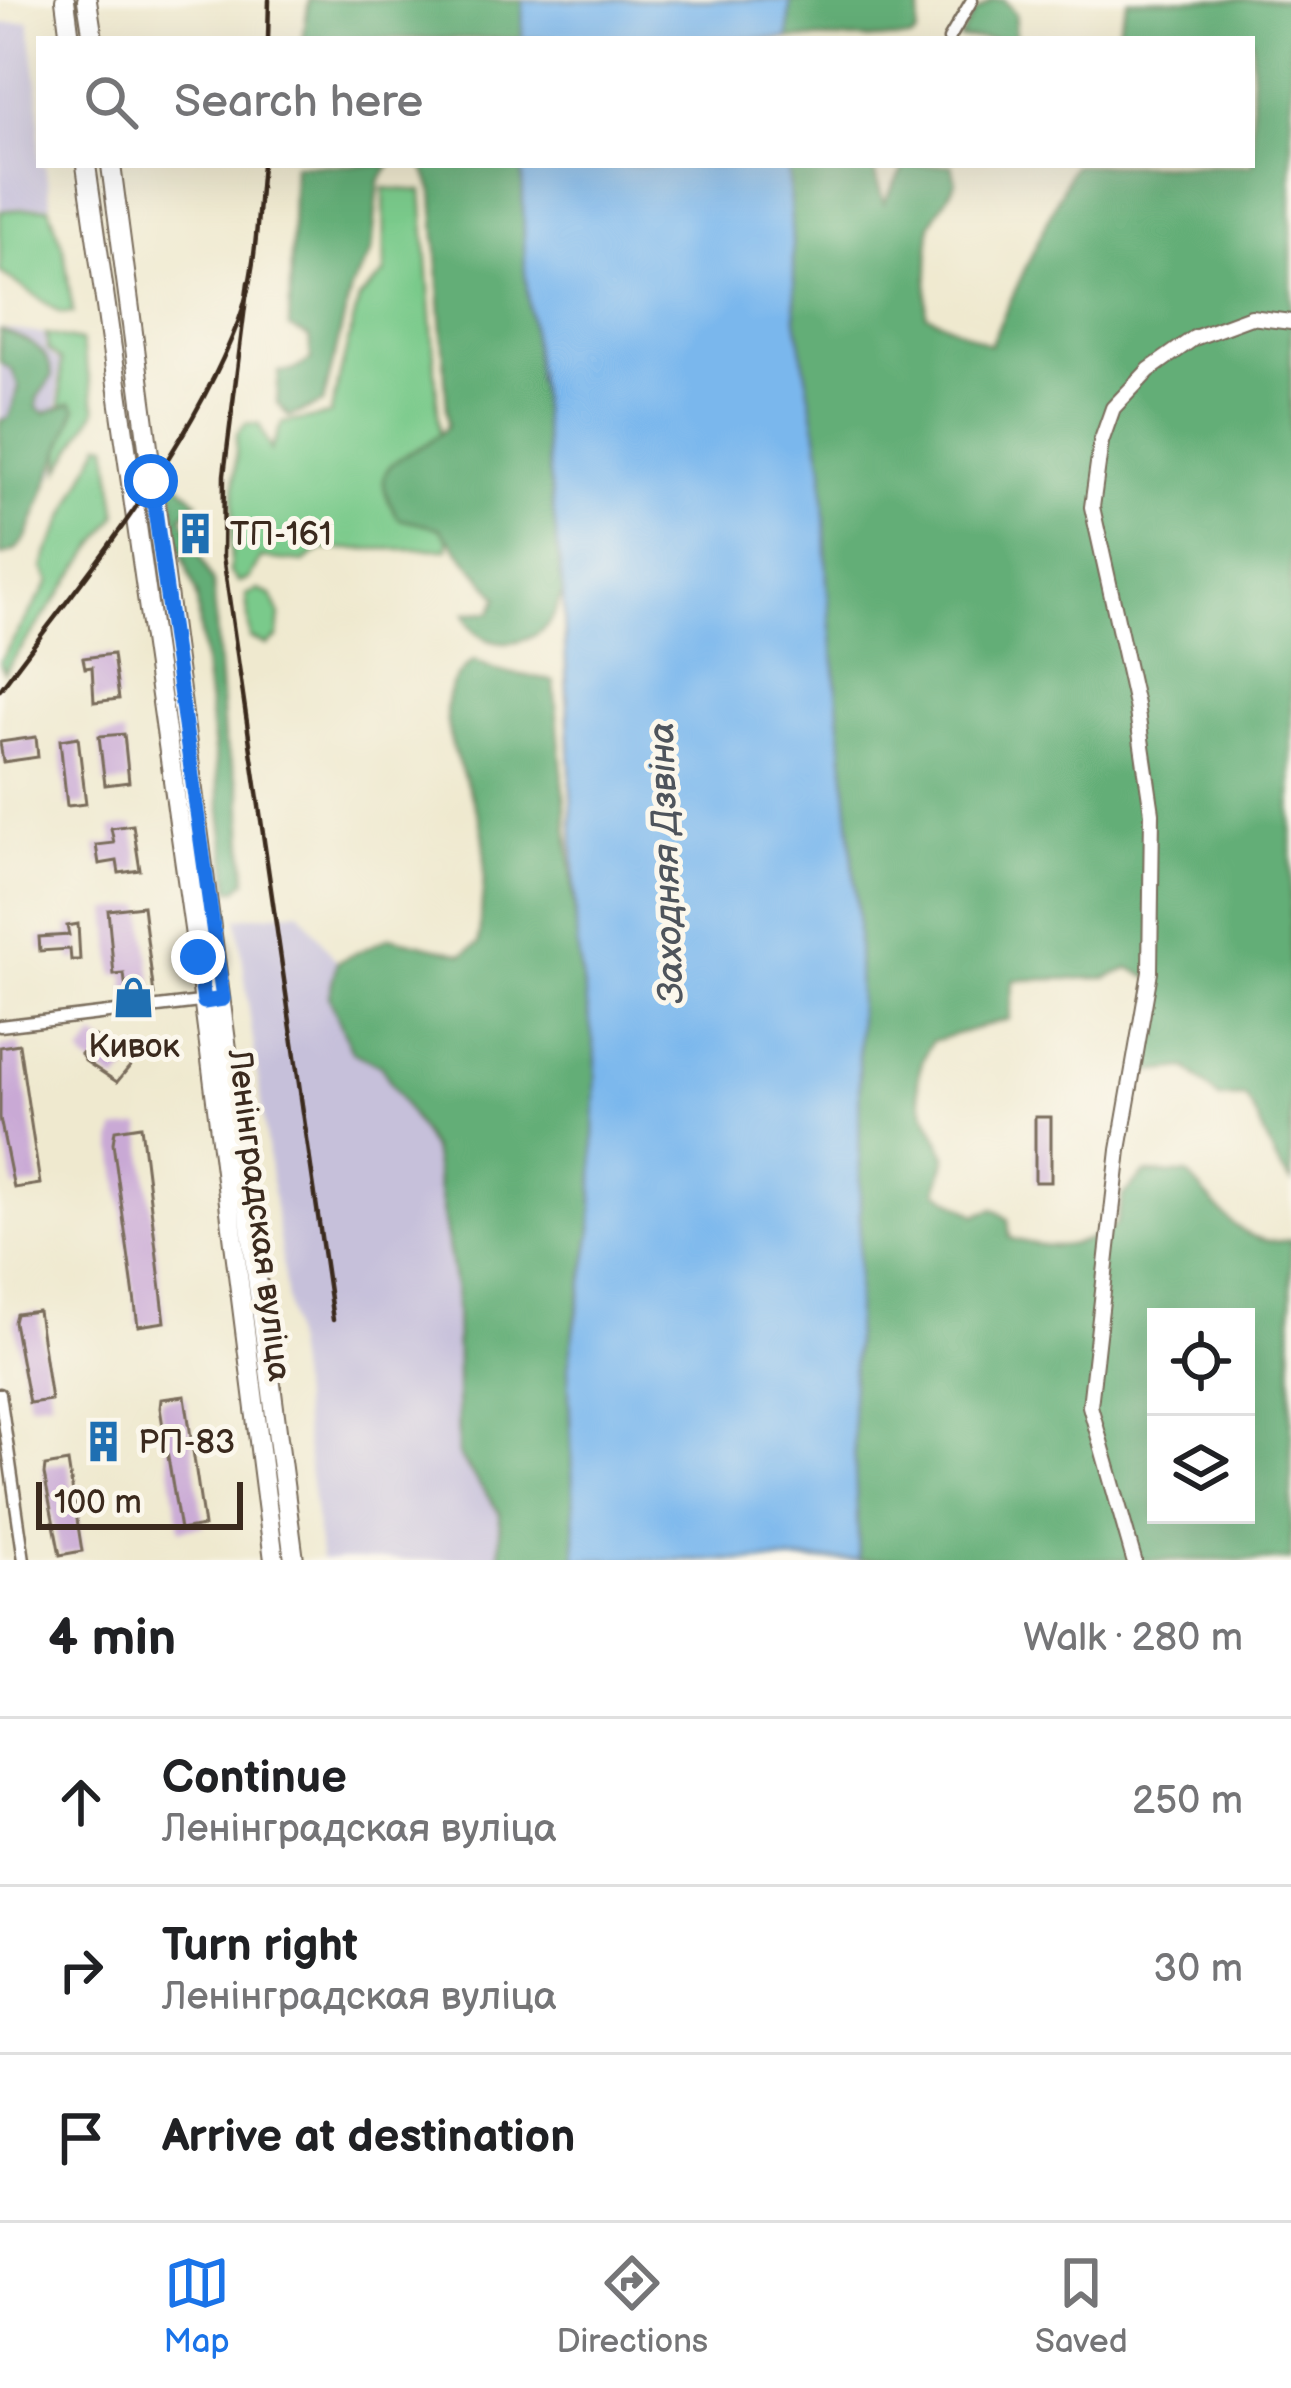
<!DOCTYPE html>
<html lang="en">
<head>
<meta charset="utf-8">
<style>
	body { margin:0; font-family:"Balsamiq Sans",sans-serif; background:#f2f2f2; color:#202124 }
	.controls { position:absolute; right:36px; bottom:36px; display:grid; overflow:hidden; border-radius:0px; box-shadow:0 12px 48px #0002 }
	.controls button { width:108px; height:108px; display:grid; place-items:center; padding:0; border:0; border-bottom:3px solid #e0e0e0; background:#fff; color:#202124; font:60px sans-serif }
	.scale { position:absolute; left:36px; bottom:30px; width:207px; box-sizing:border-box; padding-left:12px; border:6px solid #3b2a1e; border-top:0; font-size:33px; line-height:42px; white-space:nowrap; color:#3b2a1e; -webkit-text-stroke:9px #fbf7ec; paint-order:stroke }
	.stop { position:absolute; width:36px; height:36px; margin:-27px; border:9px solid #1a73e8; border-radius:50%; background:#fff }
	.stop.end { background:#1a73e8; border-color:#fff; box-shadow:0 3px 12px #0008 }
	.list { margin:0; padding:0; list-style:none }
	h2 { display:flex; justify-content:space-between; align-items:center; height:156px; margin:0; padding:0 48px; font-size:51px }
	h2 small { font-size:39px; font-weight:400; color:#757577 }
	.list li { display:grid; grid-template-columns:78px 1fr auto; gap:36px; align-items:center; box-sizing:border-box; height:168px; padding:0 48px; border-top:3px solid #e0e0e0 }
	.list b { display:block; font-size:45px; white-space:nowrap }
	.list p { margin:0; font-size:39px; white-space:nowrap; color:#757577 }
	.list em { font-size:39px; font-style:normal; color:#757577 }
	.icon { flex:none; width:66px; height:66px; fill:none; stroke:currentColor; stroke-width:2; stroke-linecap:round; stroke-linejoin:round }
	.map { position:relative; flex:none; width:1291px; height:1560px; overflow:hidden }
	.search { position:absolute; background:#fff; box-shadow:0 12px 48px #0002; left:36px; right:36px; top:36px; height:132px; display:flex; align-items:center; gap:30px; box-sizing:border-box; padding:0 42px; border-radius:0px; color:#757577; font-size:45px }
	.sheet { height:660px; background:#fff }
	nav { display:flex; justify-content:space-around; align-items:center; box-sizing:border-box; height:168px; border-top:3px solid #e0e0e0; background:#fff; font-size:33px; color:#757577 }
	nav a { display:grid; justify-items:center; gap:6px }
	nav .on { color:#1a73e8 }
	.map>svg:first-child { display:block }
</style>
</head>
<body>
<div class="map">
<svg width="1291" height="1560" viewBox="0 0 1291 1560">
	<rect width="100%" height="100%" fill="#fbf7ec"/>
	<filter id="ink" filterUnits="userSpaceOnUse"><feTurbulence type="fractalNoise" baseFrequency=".00833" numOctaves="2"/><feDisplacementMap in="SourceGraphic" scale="24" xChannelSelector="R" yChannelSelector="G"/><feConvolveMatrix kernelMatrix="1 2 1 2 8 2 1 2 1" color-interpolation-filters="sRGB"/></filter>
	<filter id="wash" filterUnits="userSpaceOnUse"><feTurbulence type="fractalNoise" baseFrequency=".004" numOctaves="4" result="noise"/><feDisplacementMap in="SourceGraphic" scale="48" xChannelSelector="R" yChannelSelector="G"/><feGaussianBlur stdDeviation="2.7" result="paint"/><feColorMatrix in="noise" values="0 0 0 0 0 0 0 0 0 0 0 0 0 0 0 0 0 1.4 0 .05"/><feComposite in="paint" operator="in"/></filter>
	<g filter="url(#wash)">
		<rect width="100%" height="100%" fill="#efe9cf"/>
		<!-- industrial -->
		<path fill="#c6c0da" d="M29,21L39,96V165H45L51,205L0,209V24Z
			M0,328L44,334L46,350L59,362L56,470L14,550L0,547Z
			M300,911L337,962L329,996L380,1065L432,1149L456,1292L458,1454L500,1513V1560H321L237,918Z"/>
		<!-- green -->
		<path fill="#7aca8b" stroke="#5a7a54" stroke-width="3" d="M384,188L422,191L448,549H322L304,562L261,558L249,579L239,582L230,573L237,434L246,423L259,424L271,450L282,423L330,415L359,299L385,273Z
			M49,207L64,251L73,313H61L0,272V211Z
			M46,334L81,341L96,410L60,470L61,361L48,349Z
			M101,443L108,444L117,515L4,672L0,661L50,581L43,568L48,552Z
			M258,590L271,595L280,615L278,637L267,645L250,638L246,595Z"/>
		<!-- forest -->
		<path fill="#63ae77" stroke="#4f6c4a" stroke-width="3" fill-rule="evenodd" d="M309,0H523L522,39H303Z
			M790,0H921L917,34L912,39H788Z
			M993,0H1004L1016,13L1015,39H960L974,13Z
			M1128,0H1291V1182C1267,1155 1265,1125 1245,1097L1219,1098L1187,1068L1149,1072L1156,982L1130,968L1106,978L1014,980L1009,1019L932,1041C902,1093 926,1108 946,1156L937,1191L976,1215L994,1209L1008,1219L1010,1238C1051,1251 1080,1249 1116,1225L1123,1195L1145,1173L1187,1174C1220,1207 1241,1250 1291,1240V1560H859L852,1400L860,1220L858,917L827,583L823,467L796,320L788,165H872L884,203L905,165H952L956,182L930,225L926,314L990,345L1073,165H1252V39H1115ZM1156,1317H1246V1515H1156Z
			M294,165H390L379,182L372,251L351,289L323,403L289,417L277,403L279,372L292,371L311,360L309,337L289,327Z
			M423,165H522L525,272L563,592C559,600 556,612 551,620C530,651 475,653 465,613L491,612L498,597L439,528L399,519C355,452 418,463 448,425L433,192Z
			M0,330C25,338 50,347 52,377L37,398V408L45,413L71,403L76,409L27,538L15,551L0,556V421L9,417L19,387L12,370L0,362Z
			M172,477L198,502L182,516L213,583L224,740L241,793L246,881L236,890H230L196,592L175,534Z
			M475,660C505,679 523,671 554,682L580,969L595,1040L597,1086L592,1231L573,1334L569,1400L576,1560H500V1513L458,1455L456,1292L432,1149L380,1065L352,1052L329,996L337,962L390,937L463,954L479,943C480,910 487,872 484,840C478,782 408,705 475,660Z"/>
		<!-- water -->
		<path fill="#7ab7ed" stroke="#5a7086" stroke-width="3" d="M523,0H790L788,39H522Z
			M522,165H788L796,320L823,467L827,583L858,917L860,1220L852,1400L859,1560H576L568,1367L592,1231L596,1058L577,946L563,592L525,272Z"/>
		<g id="blocks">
			<!-- building -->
			<path fill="#c9a9d5" d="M113,654L119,699L94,702L92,667L85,668L83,658Z
				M124,734L129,782L105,785L99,736Z
				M36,737L38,757L3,762L0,742Z
				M78,737L86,804L67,806L60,740Z
				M133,825L140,870L119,873L117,861L99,864L96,845L114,843L111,828Z
				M143,906L154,995L127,998L124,974L114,975L108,910Z
				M78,924L80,960H71L70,949L40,951L39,937L69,935L67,926Z
				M95,1036L131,1065L117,1082L85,1061L81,1054Z
				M19,1044L40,1184L14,1188L0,1118V1047Z
				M1035,1117H1051V1182H1035Z
				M141,1126L165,1322L138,1326L113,1143L115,1130Z
				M38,1311L51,1400L29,1403L14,1322L16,1314Z
				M185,1396L204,1526L180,1530L160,1408L161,1399Z
				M68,1462L82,1551L60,1555L44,1474L45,1466Z"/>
		</g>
	</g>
	<g filter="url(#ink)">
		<use href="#blocks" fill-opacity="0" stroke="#7a6d5c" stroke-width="3"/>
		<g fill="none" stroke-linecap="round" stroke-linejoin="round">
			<defs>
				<path id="minor" d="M949,39L972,0
					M0,1026L208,1001
					M0,1394L24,1560"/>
				<path id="tertiary" d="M1134,1560L1090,1406L1119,1150L1150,972L1152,813L1136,705L1092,507L1101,442L1113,408L1149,370L1194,338L1251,317L1291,322"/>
				<path id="primary" d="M65,0L70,39
					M87,0L93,39
					M86,165L198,957L274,1560
					M111,165L294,1560"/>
			</defs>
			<!-- minor casing -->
			<use href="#minor" stroke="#7a6d5c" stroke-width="15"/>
			<!-- tertiary casing -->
			<use href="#tertiary" stroke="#7a6d5c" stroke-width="18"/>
			<!-- primary casing -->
			<use href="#primary" stroke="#7a6d5c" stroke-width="22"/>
			<!-- minor -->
			<use href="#minor" stroke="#fff" stroke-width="10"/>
			<!-- tertiary -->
			<use href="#tertiary" stroke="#fff" stroke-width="14"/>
			<!-- primary -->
			<use href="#primary" stroke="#fff" stroke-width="18"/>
			<!-- rail -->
			<path stroke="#3b2a1e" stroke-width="4.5" d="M268,39L269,0
				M248,282L224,475L223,556L333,1320
				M0,690C86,574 187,456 239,320C257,272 257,215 262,165"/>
		</g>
	</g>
	<g fill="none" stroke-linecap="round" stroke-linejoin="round" filter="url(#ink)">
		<!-- route -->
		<path stroke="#1a73e8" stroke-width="15" d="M151,481L223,999L204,1002L198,957"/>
	</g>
	<!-- icons -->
	<defs>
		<symbol id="building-bare" viewBox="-9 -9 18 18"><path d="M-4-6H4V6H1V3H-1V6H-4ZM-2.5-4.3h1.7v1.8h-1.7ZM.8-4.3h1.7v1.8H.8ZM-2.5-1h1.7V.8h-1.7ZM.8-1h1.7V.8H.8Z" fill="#1f6fb2" stroke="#fbf7ec" stroke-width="2.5" paint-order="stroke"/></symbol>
		<symbol id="shop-bare" viewBox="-9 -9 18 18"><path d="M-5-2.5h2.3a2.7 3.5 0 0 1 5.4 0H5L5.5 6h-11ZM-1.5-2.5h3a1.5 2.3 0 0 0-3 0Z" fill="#1f6fb2" stroke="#fbf7ec" stroke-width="2.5" paint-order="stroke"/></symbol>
	</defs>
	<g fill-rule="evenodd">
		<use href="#building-bare" x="166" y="504" width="59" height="59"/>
		<use href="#shop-bare" x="104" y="968" width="59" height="59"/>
		<use href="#building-bare" x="74" y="1412" width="59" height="59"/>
	</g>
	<g text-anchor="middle" stroke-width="10" stroke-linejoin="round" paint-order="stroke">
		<!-- poi labels -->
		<g font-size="33" fill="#3b2a1e" stroke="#fbf7ec" text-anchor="start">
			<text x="230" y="545">ТП-161</text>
			<text x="134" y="1057" text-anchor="middle">Кивок</text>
			<text x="138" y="1453">РП-83</text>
		</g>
		<!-- street labels -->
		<g font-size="33" fill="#3b2a1e" stroke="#fbf7ec">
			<text transform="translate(261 1215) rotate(83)" y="12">Ленінградская вуліца</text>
		</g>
		<!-- water labels -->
		<g font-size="36" font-style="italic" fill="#4e545c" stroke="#fbf7ec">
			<text transform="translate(665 863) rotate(-92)" y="13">Заходняя Дзвіна</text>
		</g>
	</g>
</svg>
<div class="controls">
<button><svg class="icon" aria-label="locate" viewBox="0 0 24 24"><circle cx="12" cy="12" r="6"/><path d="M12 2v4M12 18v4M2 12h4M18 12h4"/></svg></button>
<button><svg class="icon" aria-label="layers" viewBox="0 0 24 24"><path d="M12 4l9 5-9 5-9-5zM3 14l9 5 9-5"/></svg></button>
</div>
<div class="scale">100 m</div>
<div class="stop" style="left:151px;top:481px"></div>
<div class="stop end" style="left:198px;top:957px"></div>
<div class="search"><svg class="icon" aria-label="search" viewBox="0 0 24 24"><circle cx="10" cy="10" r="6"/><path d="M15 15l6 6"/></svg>Search here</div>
</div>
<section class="sheet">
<h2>4 min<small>Walk · 280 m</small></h2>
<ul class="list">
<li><svg class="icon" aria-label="ahead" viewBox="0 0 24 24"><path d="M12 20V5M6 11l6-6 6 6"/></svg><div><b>Continue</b><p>Ленінградская вуліца</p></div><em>250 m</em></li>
<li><svg class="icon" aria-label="right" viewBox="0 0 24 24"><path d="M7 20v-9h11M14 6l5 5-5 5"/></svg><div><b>Turn right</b><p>Ленінградская вуліца</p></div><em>30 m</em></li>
<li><svg class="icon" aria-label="arrive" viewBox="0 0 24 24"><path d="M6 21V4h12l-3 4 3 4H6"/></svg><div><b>Arrive at destination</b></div></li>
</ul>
</section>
<nav>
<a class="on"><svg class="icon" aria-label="map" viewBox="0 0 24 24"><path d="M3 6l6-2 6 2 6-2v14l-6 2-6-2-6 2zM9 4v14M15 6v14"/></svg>Map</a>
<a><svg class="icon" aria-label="directions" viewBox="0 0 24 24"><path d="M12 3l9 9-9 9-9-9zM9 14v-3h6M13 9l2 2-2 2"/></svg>Directions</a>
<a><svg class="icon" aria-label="saved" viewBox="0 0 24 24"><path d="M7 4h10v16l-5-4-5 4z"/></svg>Saved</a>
</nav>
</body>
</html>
